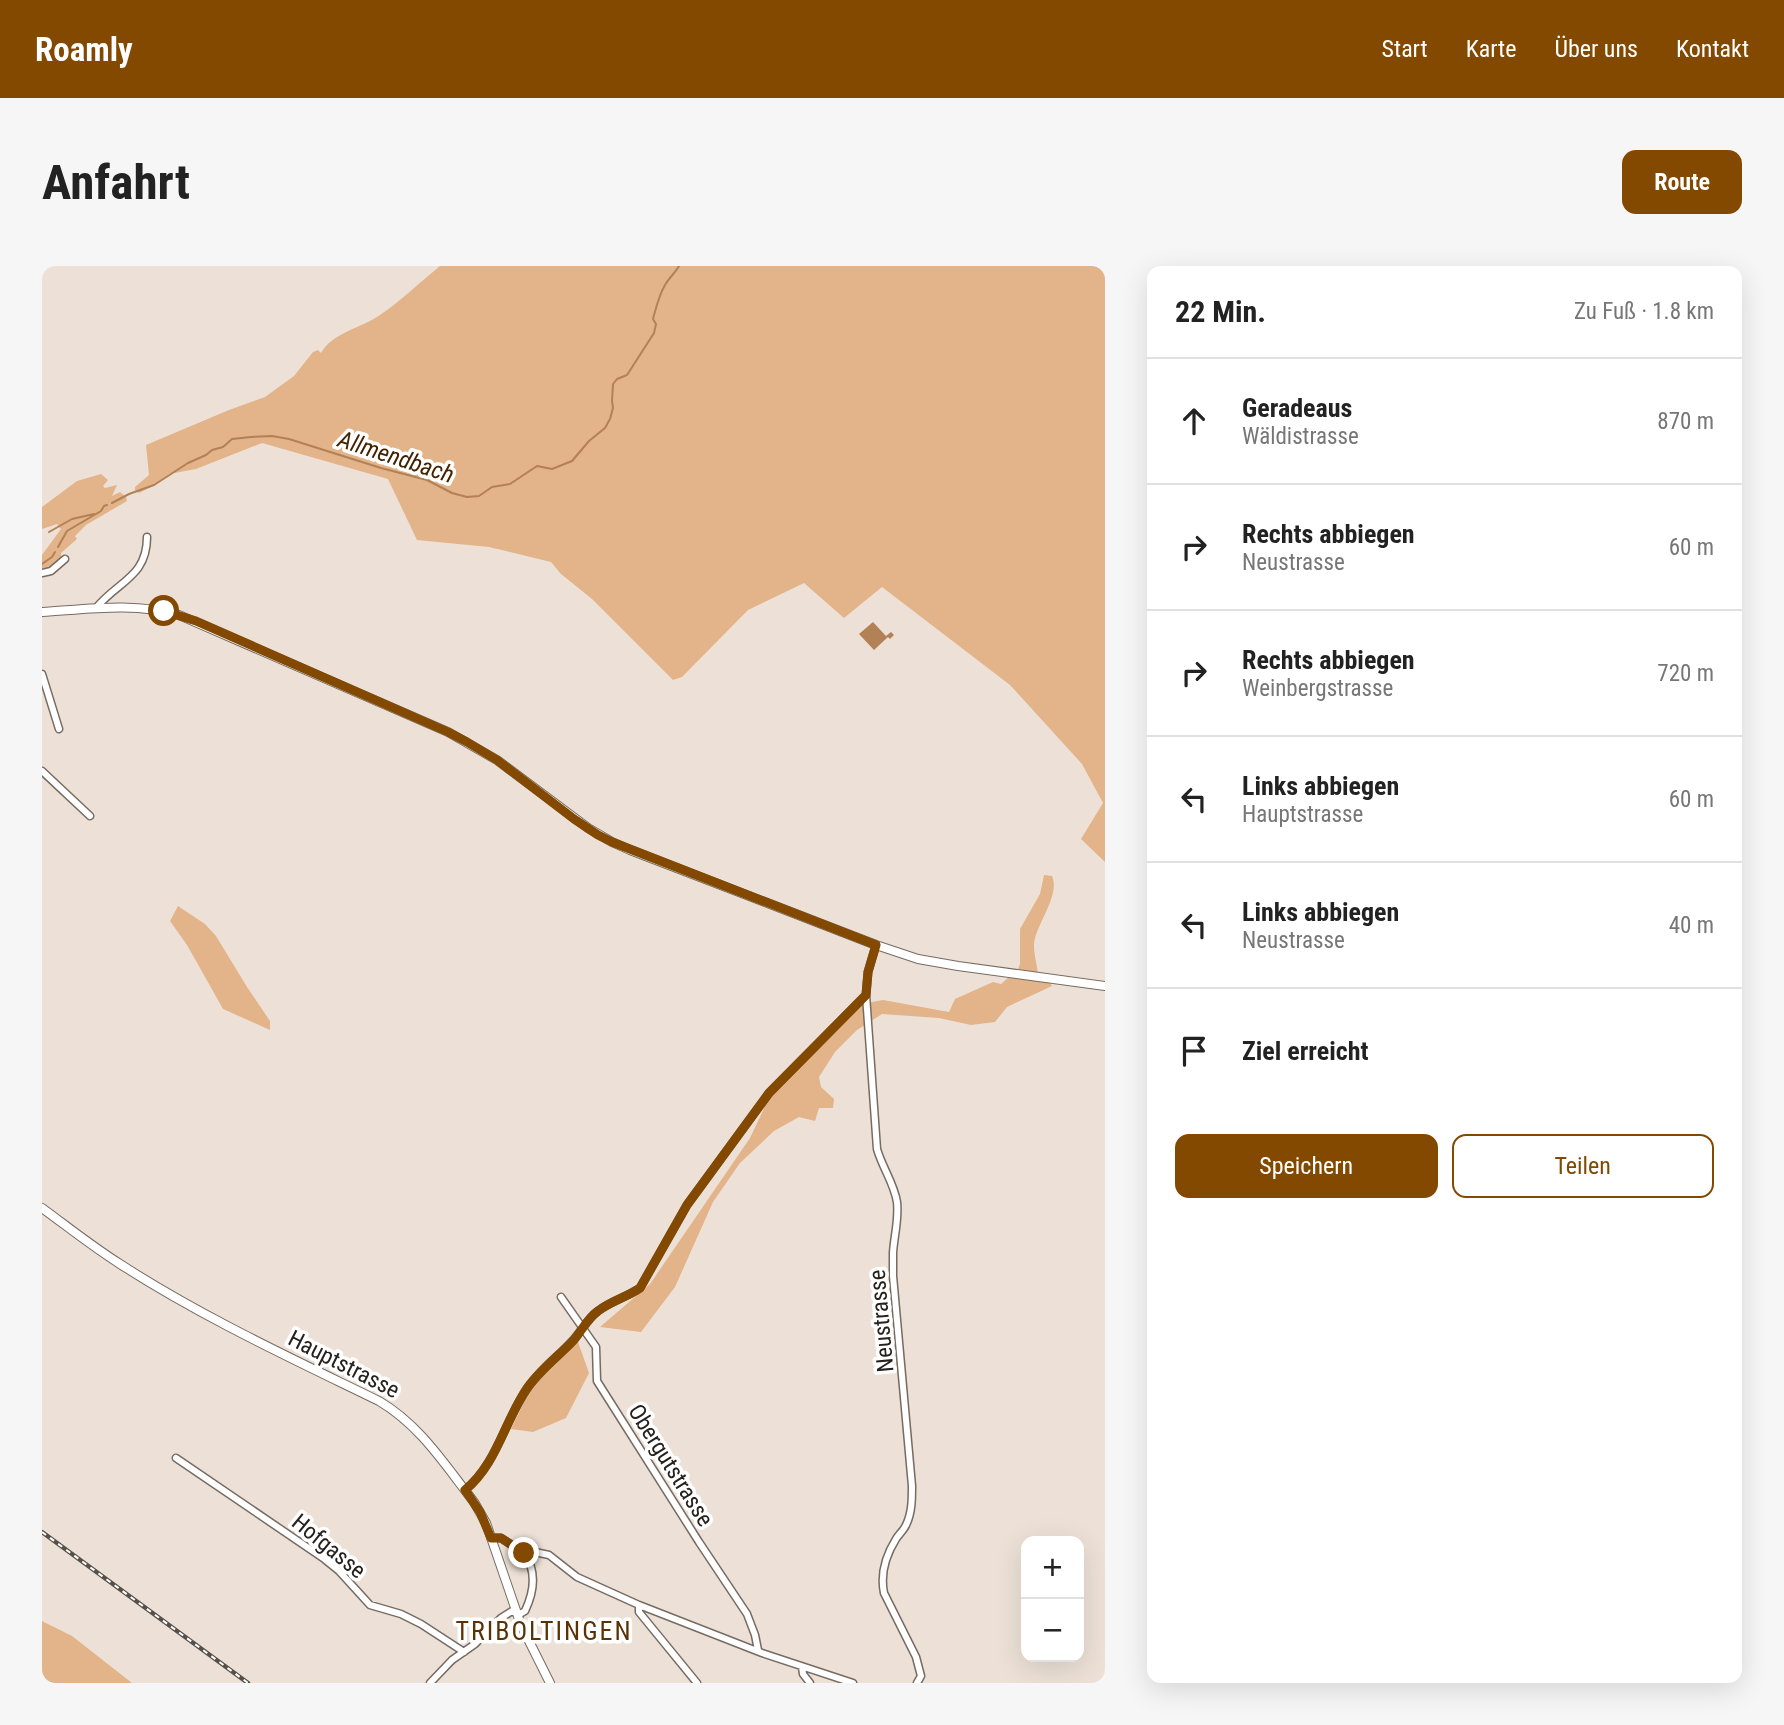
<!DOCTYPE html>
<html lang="de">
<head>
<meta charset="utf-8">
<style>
	body { margin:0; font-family:"Roboto Condensed",sans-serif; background:#f6f6f6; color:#222 }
	.controls { position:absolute; right:21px; bottom:21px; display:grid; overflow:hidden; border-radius:14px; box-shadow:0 7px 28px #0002 }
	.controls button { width:63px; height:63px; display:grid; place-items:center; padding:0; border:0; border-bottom:2px solid #e0e0e0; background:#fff; color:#222; font:35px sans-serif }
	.stop { position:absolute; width:21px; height:21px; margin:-16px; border:5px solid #834900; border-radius:50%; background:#fff }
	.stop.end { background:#834900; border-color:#fff; box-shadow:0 2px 7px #0008 }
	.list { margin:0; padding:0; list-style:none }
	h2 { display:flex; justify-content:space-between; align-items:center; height:91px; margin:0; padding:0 28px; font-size:30px }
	h2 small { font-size:23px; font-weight:400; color:#767676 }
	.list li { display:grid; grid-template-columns:46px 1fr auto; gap:21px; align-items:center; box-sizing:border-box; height:126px; padding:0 28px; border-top:2px solid #e0e0e0 }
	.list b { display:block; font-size:26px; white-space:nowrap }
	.list p { margin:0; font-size:23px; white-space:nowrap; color:#767676 }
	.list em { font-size:23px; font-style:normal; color:#767676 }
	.actions { display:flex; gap:14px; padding:21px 28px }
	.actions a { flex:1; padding:16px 0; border:2px solid #834900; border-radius:14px; text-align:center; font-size:24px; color:#834900 }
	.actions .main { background:#834900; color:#fff }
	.icon { flex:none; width:38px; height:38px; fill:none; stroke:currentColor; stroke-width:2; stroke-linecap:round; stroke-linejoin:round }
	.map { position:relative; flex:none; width:1063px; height:1417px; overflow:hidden; border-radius:14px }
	header { display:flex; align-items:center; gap:42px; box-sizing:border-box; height:98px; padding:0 35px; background:#834900; color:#fff }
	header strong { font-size:33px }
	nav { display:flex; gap:38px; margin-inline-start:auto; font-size:24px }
	.intro { display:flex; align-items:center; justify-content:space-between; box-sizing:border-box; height:168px; padding:0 42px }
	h1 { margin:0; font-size:49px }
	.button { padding:18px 32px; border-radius:14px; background:#834900; color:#fff; font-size:24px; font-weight:700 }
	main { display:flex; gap:42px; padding:0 42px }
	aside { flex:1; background:#fff; border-radius:14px; box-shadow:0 7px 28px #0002 }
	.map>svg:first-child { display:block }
</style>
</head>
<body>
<header>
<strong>Roamly</strong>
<nav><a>Start</a><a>Karte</a><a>Über uns</a><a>Kontakt</a></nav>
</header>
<div class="intro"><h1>Anfahrt</h1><a class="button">Route</a></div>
<main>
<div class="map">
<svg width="1063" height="1417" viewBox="0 0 1063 1417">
	<rect width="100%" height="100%" fill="#ede1d7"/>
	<!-- green -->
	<path fill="#e3b389" d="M398,0H1063V596L1039,573L1061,537L1040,498L968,419L840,321L802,352L762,317L706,344L640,411L631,414L550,333L519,308L509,296L447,281L375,274L346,213L220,177L154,203L127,208L113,219L97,227L93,224V221L107,209L104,179L187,144L223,131L252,110L271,86L276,84L279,87C291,66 320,62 338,49C359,35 378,16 398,0Z
		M59,208L66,214L61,220L63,222L75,219L70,230L78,226L84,231L85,235L44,259L33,270L35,273L19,287V294L8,302L0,305V289L19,263L15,258L0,263V241L35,215Z
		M1002,609L1010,610C1019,630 992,660 992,680C992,689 995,699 996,708L975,706L978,698V663L998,628Z
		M136,640L163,658L174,670L205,721L228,755V764L181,743L145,679L128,655Z
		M967,711L1008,717L1010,720L965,741L953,756L929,759L897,752L840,748L815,764L793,786L777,811L779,821L792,833L791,842H777L773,855L757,851L732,865L698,897L671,936L633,1021L599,1066L558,1061L608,1018L708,872L728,830L819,738L841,734L907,746L913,733L951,716L959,718Z
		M536,1076L547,1107L524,1152L491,1166L469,1163L489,1122L498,1109Z
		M0,1355L30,1370L90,1417H0Z"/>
	<!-- water -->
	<path fill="#b28156" d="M831,356L844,370L849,366L852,369L848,373L846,371L832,384L817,368Z"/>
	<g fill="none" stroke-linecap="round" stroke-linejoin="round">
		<!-- stream -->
		<path stroke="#b28156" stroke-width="2" d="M70,237L87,228L112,219L146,197L164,189L170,184L181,181L190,173L209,171L230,170L247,173L339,202L385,214L410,227L425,231L437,230L450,221L468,218L495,200L510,203L530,195L547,175L563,162L568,153L571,142L570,135L571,118L575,113L585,109L612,67L614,58L611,53C614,42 617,29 623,19C627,12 633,7 637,0
			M7,266L30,253L52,248
			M16,281L25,265L59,245L62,240L65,239
			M0,298L10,291L13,286
			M401,1408L413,1396
			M392,1417L397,1412"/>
		<defs>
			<path id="minor" d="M0,307L9,305L23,293
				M54,342C76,315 105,311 105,271
				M0,408L17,463
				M0,505L48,550
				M834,679L826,706L824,729L835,883C840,901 852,917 855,936C857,954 852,970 851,987C851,994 851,1002 851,1010L870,1220C870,1233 870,1247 864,1259C862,1264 857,1268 854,1273C844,1289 838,1307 842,1327L874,1391L879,1410L875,1417
				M519,1031L554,1081L555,1115L657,1276L705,1348L713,1369L716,1384
				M134,1192L281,1292L297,1305L328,1339L359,1348L379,1358L422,1386
				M423,1224C454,1199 462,1157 484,1124C497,1104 516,1091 532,1073C540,1064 546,1052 556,1045C569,1035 585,1031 598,1022L645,939L727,827L824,729
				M449,1272H459L482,1287L488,1285L507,1289L535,1311L597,1339L720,1387L811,1417
				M597,1339V1346L655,1417
				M760,1401L761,1408L768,1417
				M388,1417L410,1394L433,1378L459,1352L470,1345L478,1348L483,1345C492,1326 495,1305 482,1287"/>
			<path id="major" d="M0,346C47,343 92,336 137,349L406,466L455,494L546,562L570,576L588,584L834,679L876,693L916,700L1063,720
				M0,942C26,961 51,981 78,998C160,1051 249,1092 337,1135C378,1159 403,1199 432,1236L444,1257L479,1359L508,1417"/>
		</defs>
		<!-- minor casing -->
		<use href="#minor" stroke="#766b62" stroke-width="9"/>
		<!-- major casing -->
		<use href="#major" stroke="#766b62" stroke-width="10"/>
		<!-- minor -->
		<use href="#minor" stroke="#fff" stroke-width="6"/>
		<!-- major -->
		<use href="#major" stroke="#fff" stroke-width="8"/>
		<defs>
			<path id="rail" d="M0,1266L206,1417"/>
		</defs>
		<!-- rail casing -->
		<use href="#rail" stroke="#56504a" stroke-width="4.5"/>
		<!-- rail -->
		<use href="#rail" stroke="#fff" stroke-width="2" stroke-dasharray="5" stroke-linecap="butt"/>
	</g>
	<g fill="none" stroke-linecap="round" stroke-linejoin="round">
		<!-- route -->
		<path stroke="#834900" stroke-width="9" d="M122,345L154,355L406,466L425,476L455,494L532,553L556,569L570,576L834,679L826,706L824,729L727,827L645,939L598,1022C585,1031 569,1035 556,1045C546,1052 540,1064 532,1074C516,1091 497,1104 484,1124C462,1157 454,1199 423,1224L438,1246L449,1272H459L482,1287"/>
	</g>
	<g text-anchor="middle" stroke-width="7" stroke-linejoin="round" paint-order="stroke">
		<!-- street labels -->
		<g font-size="23" fill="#25211d" stroke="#fff">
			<text transform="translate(839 1055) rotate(-95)" y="8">Neustrasse</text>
			<text transform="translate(302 1098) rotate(27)" y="8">Hauptstrasse</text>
			<text transform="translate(629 1199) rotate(58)" y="8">Obergutstrasse</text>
			<text transform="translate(287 1280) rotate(39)" y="8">Hofgasse</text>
		</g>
		<!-- water labels -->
		<g font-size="24" font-style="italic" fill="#432200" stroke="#fff">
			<text transform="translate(354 191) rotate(18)" y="8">Allmendbach</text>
		</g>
		<!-- quarter labels -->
		<g font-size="26" letter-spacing="2" fill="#5a3204" stroke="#fff">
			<text x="502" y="1374">TRIBOLTINGEN</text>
		</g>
	</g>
</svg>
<div class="controls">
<button>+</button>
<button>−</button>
</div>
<div class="stop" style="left:122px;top:345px"></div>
<div class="stop end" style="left:482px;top:1287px"></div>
</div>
<aside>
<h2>22 Min.<small>Zu Fuß · 1.8 km</small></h2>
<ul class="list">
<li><svg class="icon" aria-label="ahead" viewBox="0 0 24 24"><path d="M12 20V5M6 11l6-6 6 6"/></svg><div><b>Geradeaus</b><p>Wäldistrasse</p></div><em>870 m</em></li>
<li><svg class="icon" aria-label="right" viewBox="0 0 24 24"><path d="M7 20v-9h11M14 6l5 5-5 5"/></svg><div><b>Rechts abbiegen</b><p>Neustrasse</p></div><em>60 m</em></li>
<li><svg class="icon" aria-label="right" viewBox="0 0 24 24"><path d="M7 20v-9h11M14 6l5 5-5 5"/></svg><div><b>Rechts abbiegen</b><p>Weinbergstrasse</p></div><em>720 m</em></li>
<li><svg class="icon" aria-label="left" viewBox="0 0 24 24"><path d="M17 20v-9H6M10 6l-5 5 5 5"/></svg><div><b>Links abbiegen</b><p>Hauptstrasse</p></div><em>60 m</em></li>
<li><svg class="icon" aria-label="left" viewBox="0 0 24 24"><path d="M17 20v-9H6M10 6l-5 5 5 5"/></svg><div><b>Links abbiegen</b><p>Neustrasse</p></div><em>40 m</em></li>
<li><svg class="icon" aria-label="arrive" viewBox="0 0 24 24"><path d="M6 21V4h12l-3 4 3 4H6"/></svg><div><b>Ziel erreicht</b></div></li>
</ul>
<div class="actions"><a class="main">Speichern</a><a>Teilen</a></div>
</aside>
</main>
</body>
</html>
